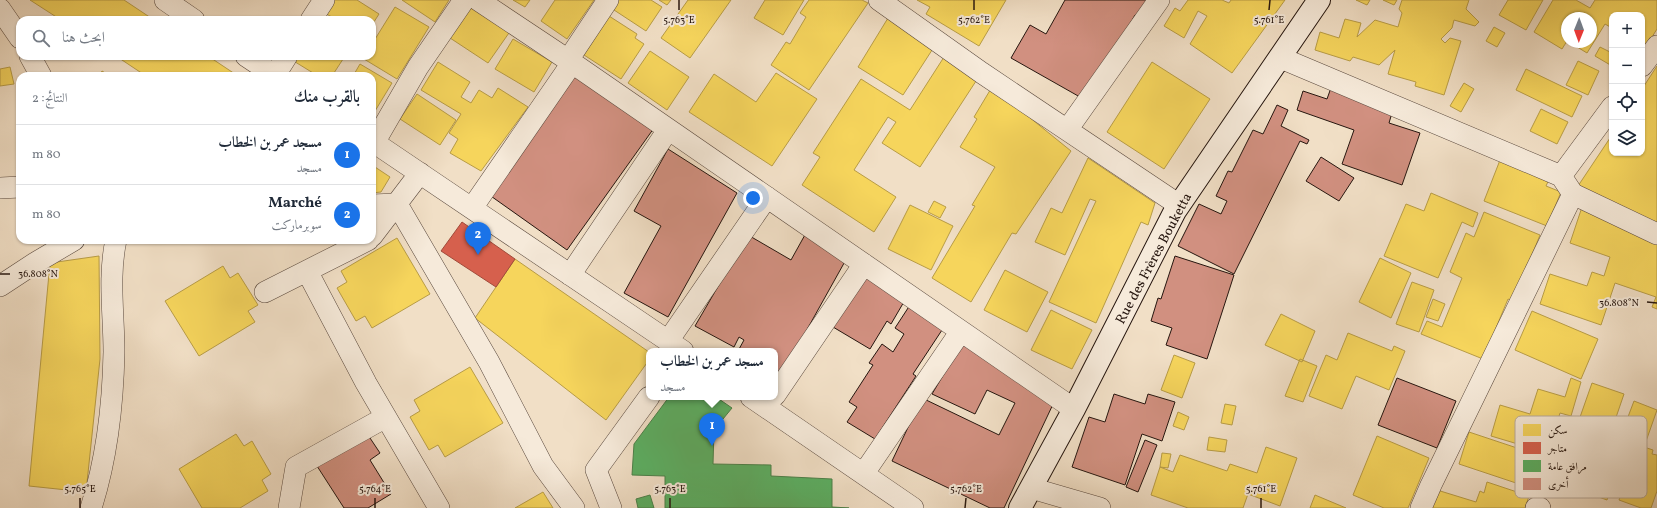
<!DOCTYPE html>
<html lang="ar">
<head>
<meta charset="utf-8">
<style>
	body { margin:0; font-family:Vollkorn,Amiri,serif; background:#f6f6f7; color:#1f2937; direction:rtl }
	.controls { position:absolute; right:12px; top:12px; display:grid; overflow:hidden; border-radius:8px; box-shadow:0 1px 3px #0004 }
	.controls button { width:36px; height:36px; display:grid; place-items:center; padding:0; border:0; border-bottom:1px solid #e0e1e3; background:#fff; color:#1f2937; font:20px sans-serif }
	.compass { position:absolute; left:1561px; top:12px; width:36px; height:36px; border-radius:50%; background:#fff; box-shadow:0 1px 3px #0004; rotate:181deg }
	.you { position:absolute; left:753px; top:198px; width:14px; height:14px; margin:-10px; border:3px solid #fff; border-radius:50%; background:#1a73e8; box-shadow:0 0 0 6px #1a73e833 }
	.badge { display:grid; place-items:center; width:26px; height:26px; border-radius:50%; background:#1a73e8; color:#fff; font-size:13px; font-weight:700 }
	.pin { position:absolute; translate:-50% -33px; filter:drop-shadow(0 1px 2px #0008) }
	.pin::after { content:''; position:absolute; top:21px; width:14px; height:12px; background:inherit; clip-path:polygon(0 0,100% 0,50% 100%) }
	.popup { position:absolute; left:646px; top:348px; width:132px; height:52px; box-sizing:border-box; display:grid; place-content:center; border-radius:8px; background:#fff; filter:drop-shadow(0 1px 3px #0005); font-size:13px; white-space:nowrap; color:#747a83 }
	.popup b { font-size:15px; color:#1f2937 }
	.popup::after { content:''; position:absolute; left:50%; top:100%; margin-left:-8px; border:8px solid transparent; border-top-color:#fff }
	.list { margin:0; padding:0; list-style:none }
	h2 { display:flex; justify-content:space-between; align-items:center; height:52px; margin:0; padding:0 16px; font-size:17px }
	h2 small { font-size:13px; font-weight:400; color:#747a83 }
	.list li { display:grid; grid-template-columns:26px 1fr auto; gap:12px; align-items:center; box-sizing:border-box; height:60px; padding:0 16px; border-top:1px solid #e0e1e3 }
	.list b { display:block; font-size:15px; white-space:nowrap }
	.list p { margin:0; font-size:13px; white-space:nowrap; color:#747a83 }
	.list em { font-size:13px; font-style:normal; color:#747a83 }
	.icon { flex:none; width:22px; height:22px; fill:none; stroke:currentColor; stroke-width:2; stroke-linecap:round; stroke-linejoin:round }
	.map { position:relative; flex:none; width:1657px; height:508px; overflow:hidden; direction:ltr }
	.search { position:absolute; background:#fff; box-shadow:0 1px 3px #0004; left:16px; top:16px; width:360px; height:44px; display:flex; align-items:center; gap:10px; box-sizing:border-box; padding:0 14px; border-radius:12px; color:#747a83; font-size:15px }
	.panel { position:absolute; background:#fff; box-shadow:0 1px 3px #0004; left:16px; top:72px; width:360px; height:172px; border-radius:12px; direction:rtl }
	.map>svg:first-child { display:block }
</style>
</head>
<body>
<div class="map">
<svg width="1657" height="508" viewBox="0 0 1657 508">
	<rect width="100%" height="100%" fill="#f1dfc6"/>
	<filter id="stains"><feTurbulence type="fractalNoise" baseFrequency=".005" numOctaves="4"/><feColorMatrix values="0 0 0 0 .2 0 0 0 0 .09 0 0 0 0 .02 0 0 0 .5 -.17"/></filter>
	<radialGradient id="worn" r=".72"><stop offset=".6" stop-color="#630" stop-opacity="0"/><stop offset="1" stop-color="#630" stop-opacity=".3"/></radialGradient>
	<!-- homes -->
	<path fill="#f6d55c" stroke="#b89c45" d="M30,0H124L154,20H61Z
		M330,0H357L379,14L372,25V20H337L323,12Z
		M402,0H449L435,22Z
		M513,0H530L525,7Z
		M555,0H594L567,39L541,21Z
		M617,0H651L662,7L646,31L611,8Z
		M659,0H671L667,5Z
		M688,0H731L690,58L661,38Z
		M765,0H804L783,35L754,18Z
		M809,0H862L868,3L809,90L771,65L786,42L790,44L806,17L800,13Z
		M917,0H1006L979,46L926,14L930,7Z
		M1188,0H1222L1229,3L1231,0H1285L1232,73L1190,44L1207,16L1198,11L1184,38L1164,26L1175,8L1180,11Z
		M1356,0H1370L1367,5Z
		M1383,0H1397L1394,5Z
		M1402,0H1469L1466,9L1479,22L1475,26L1454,20L1452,28L1441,39L1445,43L1450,38L1461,41L1444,95L1415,86L1416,82L1388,74L1395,50L1379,65L1353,57L1350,61L1315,50L1320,32L1339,38L1345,19L1361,23L1357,37L1375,20L1398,27L1402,13L1399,9Z
		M1508,0H1543L1526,30L1499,15Z
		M1553,0H1576L1590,8L1595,0H1657V29L1645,48L1642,46V15H1612V28L1605,24L1587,53L1569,42H1591V18H1567V41L1562,49L1534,32Z
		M472,4L511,30L488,63L447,36Z
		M395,7L429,27L397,79L359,56H372V44Z
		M609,16L637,34L635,38L644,44L621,79L584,55Z
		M888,18L934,47L903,95L858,67Z
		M1494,27L1505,33L1497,47L1486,41Z
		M513,39L552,62L534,92L495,69Z
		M1600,47L1612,53V66L1595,56Z
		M650,51L689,77L667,110L628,83Z
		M116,56H208L238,76H146Z
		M295,56H345L332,76H318L292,60Z
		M944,57L978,78L920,167L882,143L896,122L888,117L854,170L896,197L874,232L802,185L820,157L813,153L861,79L910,110Z
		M1578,61L1599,71L1588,95L1566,85Z
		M438,62L470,82L461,97L471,103L479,90L492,98L498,88L528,107L481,171L450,153L458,139L449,133L461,114L421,90Z
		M1152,62L1210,99L1164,169L1107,132Z
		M360,64L392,83L372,116V76H353Z
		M1657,66V223L1578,186L1612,135V153H1642V89Z
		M10,67L14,84L0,86V69Z
		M1526,69L1582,96L1572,117L1516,90Z
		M102,71L110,76H99Z
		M776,73L817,99L772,166L689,112L714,74L756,102Z
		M1464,83L1474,89L1461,112L1450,106Z
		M992,87L1071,151L1016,234L1012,233L971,302L932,278L975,206L972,205L995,167L960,147L977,119L974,117Z
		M417,94L456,120L440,145L400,119Z
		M1541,109L1568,122L1557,144L1530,131Z
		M1502,155L1551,175L1546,186L1561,192L1547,226L1484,201Z
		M1088,158L1155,203L1148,225L1141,222L1096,323L1049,302L1096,201L1090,199L1065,255L1035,242L1051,208L1062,213Z
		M372,165L390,177L381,192L372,193Z
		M1431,193L1478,213L1473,227L1462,222L1438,278L1384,256L1406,204L1424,211Z
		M1585,198L1657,222V309L1652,307L1656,297L1615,283L1601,325L1540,304L1550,274L1587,286L1592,272L1604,276L1610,257L1570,243Z
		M934,201L946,207L940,218L928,212Z
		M910,205L953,226L931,270L888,249Z
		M1484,212L1540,235L1513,301L1508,299L1483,359L1421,334L1427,321L1442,327L1462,278L1450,272L1466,233L1474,237Z
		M397,238L430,294L372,328L365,316L356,321L337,288L347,282L341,271Z
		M99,256L100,359L86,492L29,486L50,263Z
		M1380,258L1411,273L1391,318L1359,302Z
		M515,259L649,352V360L606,420L475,318Z
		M223,266L230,278L238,273L258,305L248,311L255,322L199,356L165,301Z
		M1005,270L1048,292L1027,332L984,310Z
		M1412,282L1434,290L1419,332L1396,324Z
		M1433,299L1445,304L1438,321L1426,317Z
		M1051,310L1092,330L1072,369L1031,350Z
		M1532,311L1598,339L1581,379L1515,350Z
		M1281,314L1315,331L1302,362L1265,345Z
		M1348,333L1392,351L1394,346L1405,351L1389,390L1356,376L1342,409L1309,396L1326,355L1337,360Z
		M1174,355L1195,363L1182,398L1161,390Z
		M1300,359L1317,366L1303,402L1285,396Z
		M470,367L503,423L445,457L438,445L429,450L410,417L420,411L414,400Z
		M1571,378L1581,382L1571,416L1560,413L1548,453L1491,436L1500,405L1530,414L1538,389L1565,397Z
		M1592,383L1624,394L1611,432L1617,435L1606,466L1617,471L1607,500L1560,483L1569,458L1566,457Z
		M1634,401L1657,410L1644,447L1653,450L1652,454L1657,455V491L1651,508H1641L1619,500L1639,445L1620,438Z
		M1225,404L1236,406L1232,425L1221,423Z
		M1178,412L1189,417L1184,430L1173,426Z
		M1469,432L1535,454L1525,486L1459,464Z
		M236,434L244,446L252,441L271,474L262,480L268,491L240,508H202L179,469Z
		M1377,436L1429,458L1408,508H1384L1353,495Z
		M1209,437L1227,440L1225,452L1207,450Z
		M1266,447L1297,458L1280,506L1248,494L1243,508H1188L1151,495L1160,467L1173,472L1180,455L1227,471L1230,464L1257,473Z
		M1162,453L1171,454L1168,468L1160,467Z
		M1487,482L1529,496L1525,508H1431L1437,490L1476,502L1480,491L1484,493Z
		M543,492L553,508H515Z
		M1315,495L1346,508H1310Z"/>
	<!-- shops -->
	<path fill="#d6604d" stroke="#a14a3a" d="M462,222L515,259L496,287L441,251Z"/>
	<!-- public -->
	<path fill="#5aae61" stroke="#4a8048" d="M669,397H716L732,408L714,430L713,464L771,465V476L832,479V507L849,508H665V476L632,475L634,444Z
		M650,495L654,508H638L636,499Z"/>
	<!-- building -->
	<path fill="#d19080" stroke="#26160f" d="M1065,0H1151L1141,18L1135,15L1087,101L1011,58L1030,25L1046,34Z
		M575,71L654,128L567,250L488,194Z
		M1332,85L1394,106L1389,123L1420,133L1402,185L1342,164L1354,130L1297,110L1303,91L1327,99Z
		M1277,105L1288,110L1281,126L1309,140L1307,144L1300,141L1234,274L1178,246L1199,204L1221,214L1227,201L1216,196L1228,171L1232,172L1253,130L1263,134Z
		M668,149L737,193L668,317L624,293L661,226L634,211Z
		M1321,157L1354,178L1339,201L1306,181Z
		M806,233L848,256L780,378L775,375V351H738L744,340L739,337L734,347L695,326L748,235L791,260Z
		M1175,256L1234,275L1207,359L1166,345L1172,328L1151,321L1158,298L1161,299Z
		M865,275L905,300L891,324L887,321L870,349L833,327Z
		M910,305L944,327L913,374L916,376L875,439L847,422L857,407L849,402L873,365L869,363L882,344L893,352L904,334L895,328Z
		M964,340L1055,400L1004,508H990L892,461L922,398L999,435L1015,403L987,390L975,414L932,394Z
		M1397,378L1456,401L1437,448L1378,425Z
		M1114,394L1145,404L1148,394L1175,402L1162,441L1142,434L1125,485L1072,467L1089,417L1105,422Z
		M368,435L380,453L370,460L391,494L368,508H344L317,466Z
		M1145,440L1157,445L1138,492L1126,487Z"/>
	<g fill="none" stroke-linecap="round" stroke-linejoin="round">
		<defs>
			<path id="minor" d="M165,0L194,20
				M478,0L568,60L1074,409
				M879,0L982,73L1179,205
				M0,9L20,38
				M311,20L324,0
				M30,56L41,76
				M246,56L276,76
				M1281,58L1561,176L1573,194L1657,234
				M568,60L608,0
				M1642,66L1657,46
				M275,75L287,56
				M1067,130L1159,0
				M372,141L683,351
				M374,143L418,67L464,0
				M1561,176L1612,107
				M0,188L20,187
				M372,205L397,204L489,362L543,466L574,508
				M472,208L572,63
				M372,236L420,173
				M307,271L366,383L439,508
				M570,275L668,130
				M0,286L35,263L74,240
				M265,292L368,240
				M668,341L767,197
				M775,395L864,264
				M751,397L913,508
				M864,473L961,331
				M1031,488L1100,508
				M91,508C107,458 113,404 114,352C114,315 108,277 116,240
				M289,508L296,467L386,417
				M611,508L596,470L649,397
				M1421,508L1431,485L1573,194
				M1536,508H1540"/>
			<path id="secondary" d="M1020,508L1074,409L1175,211L1319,0"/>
		</defs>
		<!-- minor casing -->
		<use href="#minor" stroke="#59483d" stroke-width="22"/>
		<!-- secondary casing -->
		<use href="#secondary" stroke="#26160f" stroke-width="24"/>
		<!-- minor -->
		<use href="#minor" stroke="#f6eada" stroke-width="21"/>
		<!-- secondary -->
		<use href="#secondary" stroke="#f6eada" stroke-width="22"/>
	</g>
	<!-- ticks -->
	<path fill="none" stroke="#26160f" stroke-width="1.5" d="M679,10V0M974,10V0M1269,10L1270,0M0,274H10M1647,302L1657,303M80,508V498M375,508V498M670,508V498M965,508L966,498M1261,508V498"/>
	<g text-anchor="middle" stroke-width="4" stroke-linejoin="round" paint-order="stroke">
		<!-- street labels -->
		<g font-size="14" fill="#26160f" stroke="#f6eada">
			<text transform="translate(1153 258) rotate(-62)" y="5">Rue des Frères Bouketta</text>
		</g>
	</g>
	<!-- legend -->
	<rect x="1515" y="416" width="132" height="82" rx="6" fill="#f6eada" stroke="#b8aa9d" stroke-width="1"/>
	<rect x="1523" y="424" width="18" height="12" fill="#f6d55c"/>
	<rect x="1523" y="442" width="18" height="12" fill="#d6604d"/>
	<rect x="1523" y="460" width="18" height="12" fill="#5aae61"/>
	<rect x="1523" y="478" width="18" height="12" fill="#d19080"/>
	<g font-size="11" fill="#26160f">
		<text x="1548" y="434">سكن</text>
		<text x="1548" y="452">متاجر</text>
		<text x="1548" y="470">مرافق عامة</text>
		<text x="1548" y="488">أخرى</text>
	</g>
	<g font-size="10" text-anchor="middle" fill="#26160f" stroke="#f6eada" stroke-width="4" stroke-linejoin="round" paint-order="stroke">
		<text x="679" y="23">5.763°E</text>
		<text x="974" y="23">5.762°E</text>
		<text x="1269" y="23">5.761°E</text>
		<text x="38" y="277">36.808°N</text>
		<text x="1619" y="306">36.808°N</text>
		<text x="80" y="492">5.765°E</text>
		<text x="375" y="492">5.764°E</text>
		<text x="670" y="492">5.763°E</text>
		<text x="966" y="492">5.762°E</text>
		<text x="1261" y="492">5.761°E</text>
	</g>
	<rect width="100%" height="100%" filter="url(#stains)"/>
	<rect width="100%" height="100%" fill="url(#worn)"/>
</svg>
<div class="controls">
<button>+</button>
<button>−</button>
<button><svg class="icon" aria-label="locate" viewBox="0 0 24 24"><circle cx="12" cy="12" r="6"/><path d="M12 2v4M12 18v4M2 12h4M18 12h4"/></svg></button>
<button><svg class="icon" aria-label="layers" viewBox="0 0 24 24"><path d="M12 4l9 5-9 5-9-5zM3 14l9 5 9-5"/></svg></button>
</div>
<svg class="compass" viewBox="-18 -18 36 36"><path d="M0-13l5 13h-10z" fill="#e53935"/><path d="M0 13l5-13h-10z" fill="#747a83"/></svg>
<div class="you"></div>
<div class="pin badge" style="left:712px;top:446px">1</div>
<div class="popup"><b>مسجد عمر بن الخطاب</b>مسجد</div>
<div class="pin badge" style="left:478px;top:255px">2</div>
<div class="search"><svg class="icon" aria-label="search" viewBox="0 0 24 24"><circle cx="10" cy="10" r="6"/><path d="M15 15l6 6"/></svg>ابحث هنا</div>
<section class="panel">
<h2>بالقرب منك<small>النتائج: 2</small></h2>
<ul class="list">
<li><span class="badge">1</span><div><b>مسجد عمر بن الخطاب</b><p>مسجد</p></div><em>80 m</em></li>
<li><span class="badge">2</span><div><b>Marché</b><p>سوبرماركت</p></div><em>80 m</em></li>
</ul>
</section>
</div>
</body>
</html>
